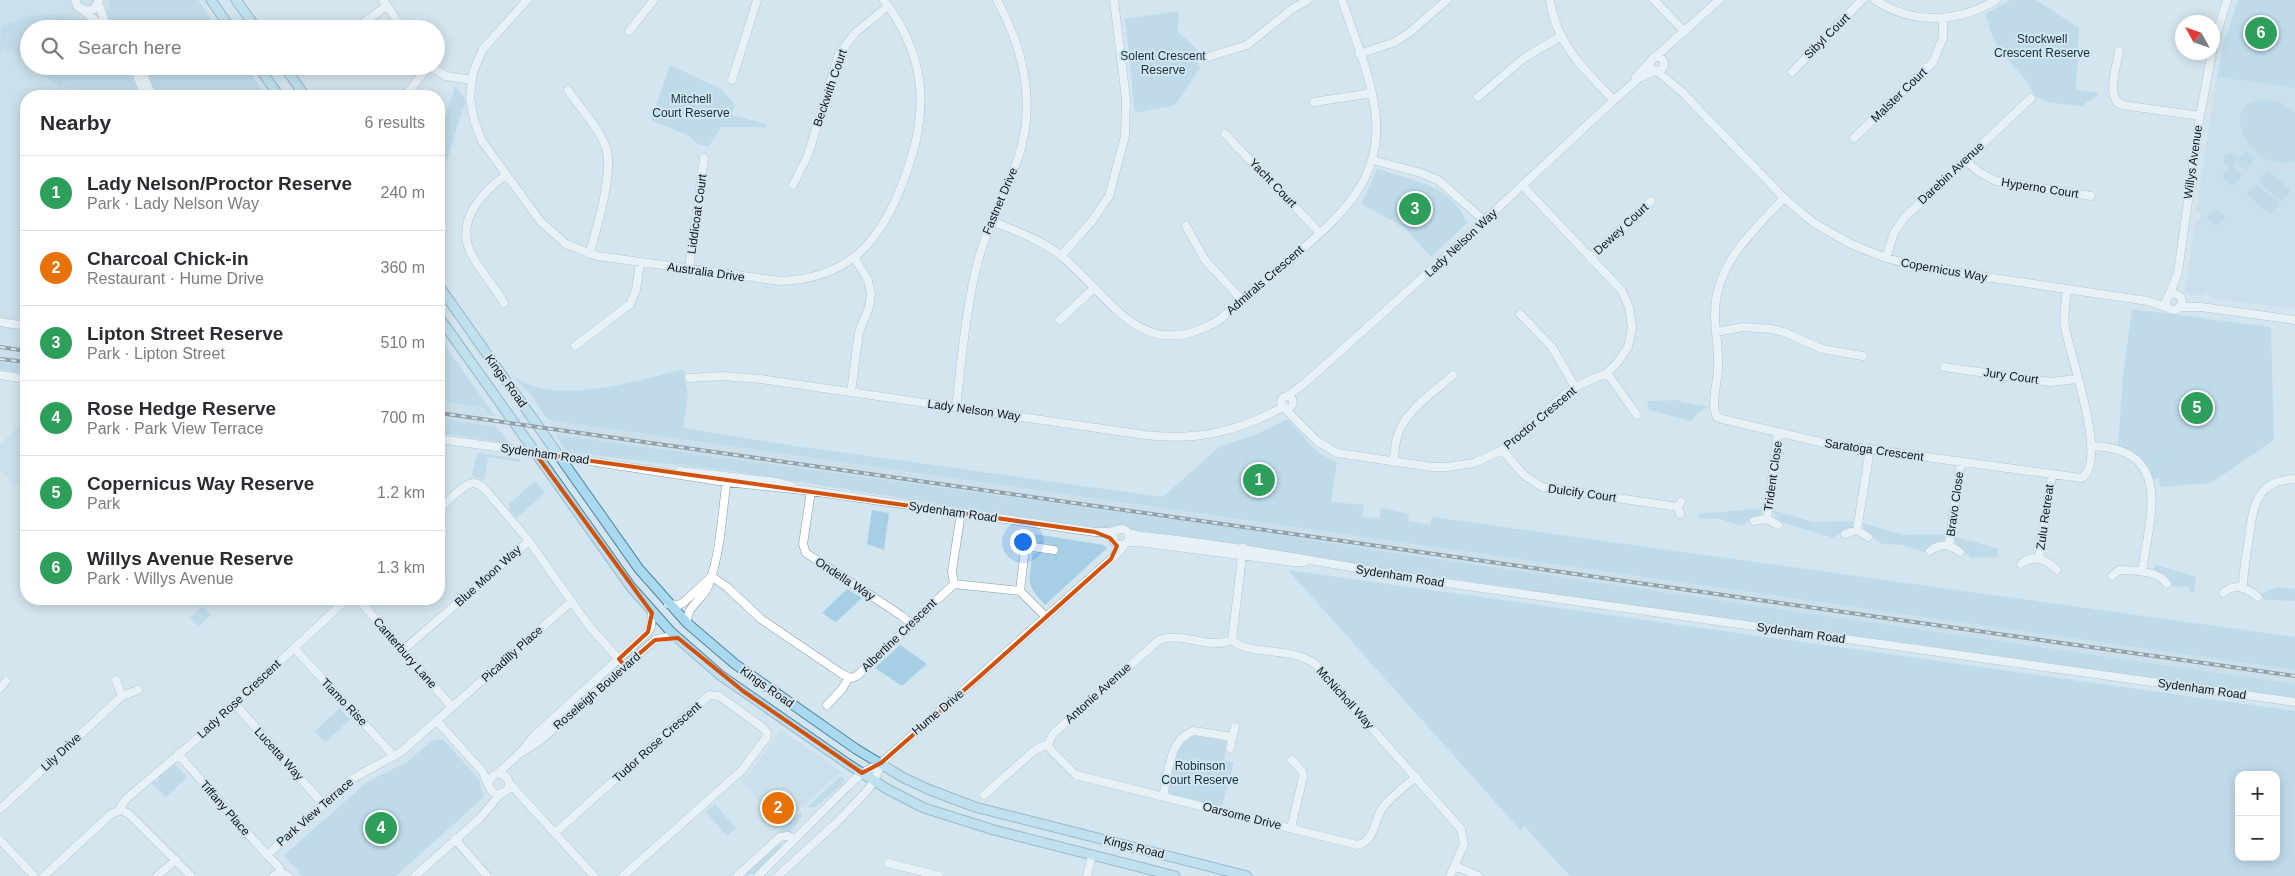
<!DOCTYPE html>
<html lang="en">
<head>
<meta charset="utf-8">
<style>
	body { margin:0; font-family:Helvetica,sans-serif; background:#f2f2f3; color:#2b2b33 }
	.controls { position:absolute; right:15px; bottom:15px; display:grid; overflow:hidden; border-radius:10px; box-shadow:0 2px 12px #0003 }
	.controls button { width:45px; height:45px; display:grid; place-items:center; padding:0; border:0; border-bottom:1px solid #e1e1e2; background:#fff; color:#2b2b33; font:25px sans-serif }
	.compass { position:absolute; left:2175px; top:15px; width:45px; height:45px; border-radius:50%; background:#fff; box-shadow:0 2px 12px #0003; rotate:310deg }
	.you { position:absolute; left:1022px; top:541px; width:18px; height:18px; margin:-12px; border:4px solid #fff; border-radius:50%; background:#1a73e8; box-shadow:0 0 0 8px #1a73e833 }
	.badge { display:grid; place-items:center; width:32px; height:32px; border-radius:50%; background:#111827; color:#fff; font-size:16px; font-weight:700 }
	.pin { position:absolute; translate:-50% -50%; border:2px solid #fff; box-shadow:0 1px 5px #0006 }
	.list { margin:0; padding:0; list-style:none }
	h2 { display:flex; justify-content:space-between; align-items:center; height:65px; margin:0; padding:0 20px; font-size:21px }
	h2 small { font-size:16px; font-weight:400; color:#7c7c81 }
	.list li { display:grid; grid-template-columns:32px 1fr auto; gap:15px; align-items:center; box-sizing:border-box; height:75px; padding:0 20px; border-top:1px solid #e1e1e2 }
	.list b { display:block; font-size:19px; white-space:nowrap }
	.list p { margin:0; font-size:16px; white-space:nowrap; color:#7c7c81 }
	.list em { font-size:16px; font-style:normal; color:#7c7c81 }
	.icon { flex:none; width:28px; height:28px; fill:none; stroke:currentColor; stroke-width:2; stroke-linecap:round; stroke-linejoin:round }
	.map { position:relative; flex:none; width:2295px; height:876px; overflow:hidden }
	.search { position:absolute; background:#fff; box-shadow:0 2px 12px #0003; left:20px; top:20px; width:425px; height:55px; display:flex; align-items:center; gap:12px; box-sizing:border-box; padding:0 18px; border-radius:28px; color:#7c7c81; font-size:19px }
	.panel { position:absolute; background:#fff; box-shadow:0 2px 12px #0003; left:20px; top:90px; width:425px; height:515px; border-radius:20px }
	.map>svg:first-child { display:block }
</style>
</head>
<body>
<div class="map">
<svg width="2295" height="876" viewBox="0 0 2295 876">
	<rect width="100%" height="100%" fill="#d3e5ef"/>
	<!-- built -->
	<path fill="#c0d9e7" d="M0,0H198L219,29H29V66H245L267,96H26V365L0,362Z
		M2217,77L2295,88V309L2212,298L2205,292L2201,296L2185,293L2195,223L2201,216L2196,211Z
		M439,340L489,415L487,423L496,424V427L439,418Z
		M26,419V475L15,486L0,470V444Z
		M554,421L2295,670V684L1388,552L1246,529L556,435L550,423Z
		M781,730L841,772L782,825L741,781L748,775Z"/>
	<!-- green -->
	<path fill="#a6cfe5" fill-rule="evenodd" d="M109,0H198L219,29H113L104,14L108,12Z
		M2010,0H2036L2079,28L2076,90L2099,93C2094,100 2087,100 2083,107L2047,102L2035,96L2028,83L2000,50L1991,33L1985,14Z
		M2238,0H2295V88L2217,77L2223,47Z
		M1176,11L1179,14L1178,32L1198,50L1196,57L1200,68L1175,105L1135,113L1125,19Z
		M67,14L82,19L96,29H29V63L11,48L8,51L3,48L0,52L1,26L29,16Z
		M670,65L721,89L735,105L732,115L766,124V127H721L709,146L699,145L687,135L653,121L651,119Z
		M29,66H125L139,96H104V93L62,87L60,93L56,91L59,86L35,68L32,72L27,68Z
		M143,66H245L267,96H154L150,79Z
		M455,86L466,100L439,184V137Z
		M2262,99L2280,102L2295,112V161C2253,176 2214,105 2262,99Z
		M2247,151L2256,158L2246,170L2236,162L2233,166L2242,174L2233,186L2222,176L2230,167L2224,163V158L2227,154L2232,153L2236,156L2237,162Z
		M1377,169C1411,179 1453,186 1467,223L1431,257L1404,227L1361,204Z
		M2267,170L2291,190L2281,201L2257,181Z
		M2256,183L2280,203L2270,214L2246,194Z
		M2215,208L2225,217L2217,226L2206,218Z
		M2132,309L2271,327L2274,440L2211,483L2160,487L2159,477L2153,480C2146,462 2136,452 2118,445L2123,376Z
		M439,337L495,416L489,415L485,408L439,401Z
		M0,362L26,365V374L0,370Z
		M684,369L688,396L683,428L796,446L1163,497L1220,446L1256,435L1285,420H1288C1306,437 1312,453 1337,462L1331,502L1364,505L1362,516L1379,519L1381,508L1409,514L1408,521L1430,525L1432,517L2295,637V670L554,421L547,419L532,396L511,374C549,409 639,380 684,369Z
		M1675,400L1701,406H1707V408L1700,411L1691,421L1649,410L1647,401Z
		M439,418L496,427L510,444L439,433Z
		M556,435L1246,529L1388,552L2295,684V700L1140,534L1126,527L1110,531L729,471L566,452Z
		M479,453L521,459L520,462L488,457L485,478L482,480L472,475L477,454Z
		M535,481L545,493L516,518L509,510L511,507L509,504Z
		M1765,508L1760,515L1752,518L1742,526L1720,519L1700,518L1697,514Z
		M872,510L889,513L884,550L867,544Z
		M1772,510L1813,522L1855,521V524L1833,538L1778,521Z
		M1862,523L1904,535L1947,534L1945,539L1933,544L1924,552L1903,545L1882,544L1865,531Z
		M1035,534L1103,545L1107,548L1045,605C1024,582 1029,583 1033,553H1038L1040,544L1034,541Z
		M1954,536L1998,549V557L1971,558L1955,543Z
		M2154,564L2196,577L2194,593H2190L2189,587L2172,586C2169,577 2164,571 2154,572Z
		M1288,570L2295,711V876H1570L1524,826L1521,831ZM2239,775H2276V857H2239Z
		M2276,587L2295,589V601L2265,600L2261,594Z
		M847,589L862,598L836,622L822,613Z
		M203,606L211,615L199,626L190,618Z
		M900,645L927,664L902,686L875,668Z
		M340,708L350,720L325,743L315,731Z
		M1195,734L1225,739L1227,742L1224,760L1234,763L1221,809L1170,795L1168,791L1177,749Z
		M443,739L479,779L484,797L396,876H302L284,855L367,782L407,762L431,741Z
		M173,762L187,777L166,797L150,782L153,780L156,782L159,780L157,776Z
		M841,776L845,780L843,782L841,781L843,783L816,807H807Z
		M715,804L736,828L727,836L706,812Z
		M801,812L802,816L792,831L777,837L774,835Z
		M781,840H784C775,855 760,876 741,876Z"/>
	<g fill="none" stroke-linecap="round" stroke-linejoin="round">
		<defs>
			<path id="minor" d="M75,0L78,7L87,11L94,9L99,0
				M383,0L403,29
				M527,0L483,49L473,72L470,98L474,120L482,141L541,222L566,244L597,256L780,281C846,279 878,245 901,187C929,118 930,61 884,0
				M1550,0C1555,42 1585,71 1614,100
				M1654,0L1685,32
				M1875,0C1913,25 1958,23 1996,0
				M98,3L107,27
				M83,10L106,29
				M354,29L387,6
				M629,31L654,0
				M2212,49L2227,0
				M2119,51C2117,66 2105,98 2122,105L2200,116
				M1359,54L1395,42L1409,33L1447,0
				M1650 64a7 7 0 1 1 14 0a7 7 0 1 1-14 0Z
				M1208,57L1247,45L1292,9L1308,0
				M1654,58L1719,0
				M133,66L145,96
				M140,66L152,96
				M430,66L446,76L472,80
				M1657,71L1682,92L1784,198L1814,223L1851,244L1886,258L1925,268L2148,301L2168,308
				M1792,72L1862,0
				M1636,77L1650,62
				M732,80L757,0
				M568,90C579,107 600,129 606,148C614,170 597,230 589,254
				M405,96L429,66
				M1478,97L1524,58L1561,36
				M1314,102L1372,93
				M1225,134L1320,233
				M1854,138L1933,62L1943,38V18
				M1372,160L1418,172L1438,180L1485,221
				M1965,160L1979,172L1996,181L2091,196
				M793,185L808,155L839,54L855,33L888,6
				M1784,198C1753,231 1715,264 1715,314C1715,332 1719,349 1718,368C1718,382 1710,404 1717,417L1722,419L1824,443L2081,478C2110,463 2069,354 2065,327C2063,315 2066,302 2067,289
				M992,221C1015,231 1040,239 1060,255C1111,296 1141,367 1219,320C1243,299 1268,278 1292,258C1339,217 1385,180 1375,110C1370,73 1354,36 1342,0
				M1186,226L1205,260L1242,300
				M1061,256L1092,221L1109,196L1125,136L1126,99L1114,0
				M1590,258L1651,201
				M1886,258L1894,233L1904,218L2031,98
				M689,269L704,158
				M2166 302a8 8 0 1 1 16 0a8 8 0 1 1-16 0Z
				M2169,296L2178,272L2200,116L2212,52
				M504,303C494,286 477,267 470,251C456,220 483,191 506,175
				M2179,307H2201L2295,320
				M1520,314L1552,347L1575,387
				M1060,320L1094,288
				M0,322L26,326
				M1716,332L1743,327L1771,329L1784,332L1822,349L1863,356
				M575,346L630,304L636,290L640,263
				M1944,367L2050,382L2078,379
				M1607,373L1637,415
				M0,375L26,379
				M689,378L723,376L760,379L1145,435C1197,441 1237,432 1283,407
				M851,392L859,332L869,307L871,294L868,280L854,257
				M1281 402a6 6 0 1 1 12 0a6 6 0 1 1-12 0Z
				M1287,396L1305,383L1442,260L1614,100L1639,78L1655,71
				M956,407C962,357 966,305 979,257C989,223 1006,193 1017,161C1037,106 1024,49 997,0
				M1284,408L1317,441L1337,453L1432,467H1447L1474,463L1502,450L1563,396L1575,387L1607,373L1618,362L1628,347L1632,327L1629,307L1622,291L1522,185
				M439,439L518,450
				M2092,446C2174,449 2150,515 2142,571
				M1502,450L1524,475L1542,487L1678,507
				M570,458L726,482L811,491L1095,532H1110L1118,530
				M1393,462C1395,452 1395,440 1399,431C1409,408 1434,392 1453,375
				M680,471L777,482L792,486
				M811,491L803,544L806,553L902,616L911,624
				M439,510C446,503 463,484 473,483C477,483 481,486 484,488L529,541L589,626L625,666
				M1680,514L1678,507L1681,502
				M1767,519L1778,432
				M1754,521L1767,519L1778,525
				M1113 537a8 8 0 1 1 16 0a8 8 0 1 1-16 0Z
				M1857,530L1870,449
				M1128,533L1141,536C1242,546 1340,566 1439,582L2295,702
				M1845,534L1857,530L1868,537
				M1127,542H1138L1293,562H1304
				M1949,545L1961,462
				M1026,546L1054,550
				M1243,548L1232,640C1247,656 1292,646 1315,664L1461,829L1464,844L1450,876
				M1930,551C1940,543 1950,544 1960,552
				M2039,558L2052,475
				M2021,564C2034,553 2047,560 2057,570
				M711,576L727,587L761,619L842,674L851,678L857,676L954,584L1020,591L1046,617
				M2112,576L2119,570C2133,570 2160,571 2167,584
				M954,584L952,571L961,513
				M2243,587C2243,573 2246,558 2248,544C2253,511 2253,480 2295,479
				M1020,591L1026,539
				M2223,593C2236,582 2247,588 2258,597
				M358,599L452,707
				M668,604L679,605L684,602L710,578
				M687,623C686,605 704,600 709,584C721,551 722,513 727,478
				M294,648L394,756
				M402,651L529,541
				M116,680L122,696
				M0,688L6,681
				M235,704L323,804
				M827,705L842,689L849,677
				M437,721L482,771L489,786
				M1048,744L1051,750L1076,775L1357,845C1375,842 1374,819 1383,807C1392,796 1405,786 1416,777
				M1048,744L1053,734L1159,640C1182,631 1208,650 1232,640
				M1230,748L1235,727
				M524,751L541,740L655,640L667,637L678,638
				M178,754L267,855L280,868V876
				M497,774L520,753L535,735L648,632L651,626L652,613
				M489 784a10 10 0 1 1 20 0a10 10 0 1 1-20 0Z
				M509,783L594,876
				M984,795L1035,750L1048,744
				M1163,796C1168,775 1169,738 1194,731L1232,737
				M0,809L122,696L138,690
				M119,810L126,799L191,744L347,599
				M1291,828L1303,777L1302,771L1292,760
				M555,833L709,695L719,696L762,727L767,732L766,738L742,770L623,876
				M455,839L487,876
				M0,840L34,876
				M267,855L350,780L401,752L572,601
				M888,863L939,876
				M1455,866L1478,876
				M44,876L111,814L121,810L129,814L191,876
				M157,876L176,860
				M273,876L281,872L288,876
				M415,876L480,818L501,793
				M737,876L780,837L788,836L795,839
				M758,876L849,785L862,773L881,763
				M778,876L836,823L866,792L874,781L881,763L1117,554L1126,543
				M1087,876L1092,855"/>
			<path id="major" d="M211,0L231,29
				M236,0L257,29
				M258,66L279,96
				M284,66L305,96
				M439,286L639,569L687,623L735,664L856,749L904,778L930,790L975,807L1247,876
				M439,317L631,587L671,632L720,675L848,764L887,789L924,808L994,830L1175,876"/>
		</defs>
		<!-- minor casing -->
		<use href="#minor" stroke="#8b9ba4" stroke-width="9"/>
		<!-- major casing -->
		<use href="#major" stroke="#4e849e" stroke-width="11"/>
		<!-- minor -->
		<use href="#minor" stroke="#fff" stroke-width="8"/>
		<!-- major -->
		<use href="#major" stroke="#a9d9ef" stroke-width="9"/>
		<defs>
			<path id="rail" d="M0,347L26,351
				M0,359L26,362
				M439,413L2295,676"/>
		</defs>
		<!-- rail casing -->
		<use href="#rail" stroke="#444d52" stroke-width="4"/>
		<!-- rail -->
		<use href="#rail" stroke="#d3e5ef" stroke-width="2" stroke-dasharray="5.5" stroke-linecap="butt"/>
		<defs>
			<path id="minor-bridge" d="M518,450L570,458"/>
		</defs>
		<!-- minor-bridge casing -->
		<use href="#minor-bridge" stroke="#8b9ba4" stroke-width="9" stroke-linecap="butt"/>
		<!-- minor-bridge -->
		<use href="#minor-bridge" stroke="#fff" stroke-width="8"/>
	</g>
	<!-- marked area -->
	<path d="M0 0H2295V876H0ZM535,453L1095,532L1110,538L1117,546L1111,559L978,678L881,763L862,773L743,691L678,638L655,640L625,666L619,659L648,632L652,613Z" fill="#d3e5ef" fill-opacity=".55" fill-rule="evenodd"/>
	<path fill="none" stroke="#d2520d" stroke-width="4" stroke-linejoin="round" d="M535,453L1095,532L1110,538L1117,546L1111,559L978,678L881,763L862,773L743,691L678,638L655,640L625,666L619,659L648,632L652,613Z"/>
	<g text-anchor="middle" stroke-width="4" stroke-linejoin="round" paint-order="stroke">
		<!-- street labels -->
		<g font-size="12" fill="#101619" stroke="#d3e5ef">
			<text transform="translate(1827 36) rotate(-45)" y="4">Sibyl Court</text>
			<text transform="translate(830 88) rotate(-71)" y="4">Beckwith Court</text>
			<text transform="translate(1899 95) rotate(-44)" y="4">Malster Court</text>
			<text transform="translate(2193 162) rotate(-82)" y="4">Willys Avenue</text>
			<text transform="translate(1951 173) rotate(-43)" y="4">Darebin Avenue</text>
			<text transform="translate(1273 183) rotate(46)" y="4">Yacht Court</text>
			<text transform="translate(2040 188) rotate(9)" y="4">Hyperno Court</text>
			<text transform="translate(1000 201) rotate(-67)" y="4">Fastnet Drive</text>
			<text transform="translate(697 214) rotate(-82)" y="4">Liddicoat Court</text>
			<text transform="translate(1621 229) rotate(-43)" y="4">Dewey Court</text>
			<text transform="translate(1461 243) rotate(-43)" y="4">Lady Nelson Way</text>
			<text transform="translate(1944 270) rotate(10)" y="4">Copernicus Way</text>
			<text transform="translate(706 272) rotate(8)" y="4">Australia Drive</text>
			<text transform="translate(1265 280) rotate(-41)" y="4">Admirals Crescent</text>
			<text transform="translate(2011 376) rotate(8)" y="4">Jury Court</text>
			<text transform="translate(506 381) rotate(54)" y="4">Kings Road</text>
			<text transform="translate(974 410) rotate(8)" y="4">Lady Nelson Way</text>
			<text transform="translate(1540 418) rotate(-40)" y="4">Proctor Crescent</text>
			<text transform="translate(1874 450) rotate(8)" y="4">Saratoga Crescent</text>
			<text transform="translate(545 454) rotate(8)" y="4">Sydenham Road</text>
			<text transform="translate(1773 476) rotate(-82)" y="4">Trident Close</text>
			<text transform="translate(1582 493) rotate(8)" y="4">Dulcify Court</text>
			<text transform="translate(1955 504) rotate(-82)" y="4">Bravo Close</text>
			<text transform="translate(953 512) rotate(8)" y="4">Sydenham Road</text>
			<text transform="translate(2045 517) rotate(-82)" y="4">Zulu Retreat</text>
			<text transform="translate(488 576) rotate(-42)" y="4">Blue Moon Way</text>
			<text transform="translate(1400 576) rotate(9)" y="4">Sydenham Road</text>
			<text transform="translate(845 579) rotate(33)" y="4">Ondella Way</text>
			<text transform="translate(1801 633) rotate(8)" y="4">Sydenham Road</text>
			<text transform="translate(899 635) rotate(-44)" y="4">Albertine Crescent</text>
			<text transform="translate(405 653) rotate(49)" y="4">Canterbury Lane</text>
			<text transform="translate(512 654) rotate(-42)" y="4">Picadilly Place</text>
			<text transform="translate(767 687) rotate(35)" y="4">Kings Road</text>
			<text transform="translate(2202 689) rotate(8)" y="4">Sydenham Road</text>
			<text transform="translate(597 691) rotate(-41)" y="4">Roseleigh Boulevard</text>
			<text transform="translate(1098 693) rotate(-42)" y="4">Antonie Avenue</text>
			<text transform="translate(1345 698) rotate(48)" y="4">McNicholl Way</text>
			<text transform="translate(239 699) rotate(-43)" y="4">Lady Rose Crescent</text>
			<text transform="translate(344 702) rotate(46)" y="4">Tiamo Rise</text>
			<text transform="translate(938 712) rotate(-40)" y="4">Hume Drive</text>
			<text transform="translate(657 742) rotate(-42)" y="4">Tudor Rose Crescent</text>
			<text transform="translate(61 752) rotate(-43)" y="4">Lily Drive</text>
			<text transform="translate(279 754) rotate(48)" y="4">Lucetta Way</text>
			<text transform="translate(225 808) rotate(49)" y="4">Tiffany Place</text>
			<text transform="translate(315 812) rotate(-41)" y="4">Park View Terrace</text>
			<text transform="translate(1242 816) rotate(14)" y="4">Oarsome Drive</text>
			<text transform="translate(1134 847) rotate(14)" y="4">Kings Road</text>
		</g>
		<!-- park labels -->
		<g font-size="12" fill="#13303d" stroke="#d3e5ef">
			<text x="2042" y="43">Stockwell<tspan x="2042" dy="14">Crescent Reserve</tspan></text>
			<text x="1163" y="60">Solent Crescent<tspan x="1163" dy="14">Reserve</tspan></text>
			<text x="691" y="103">Mitchell<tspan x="691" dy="14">Court Reserve</tspan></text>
			<text x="1200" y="770">Robinson<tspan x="1200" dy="14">Court Reserve</tspan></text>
		</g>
	</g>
</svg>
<div class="controls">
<button>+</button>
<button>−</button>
</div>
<svg class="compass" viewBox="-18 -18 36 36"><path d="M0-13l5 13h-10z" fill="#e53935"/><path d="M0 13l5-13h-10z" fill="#7c7c81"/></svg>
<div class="you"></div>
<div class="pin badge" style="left:1259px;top:480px;background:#2e9e5b">1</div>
<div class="pin badge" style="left:778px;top:808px;background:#e8710a">2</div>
<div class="pin badge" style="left:1415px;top:209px;background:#2e9e5b">3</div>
<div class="pin badge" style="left:381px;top:828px;background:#2e9e5b">4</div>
<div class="pin badge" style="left:2197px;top:408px;background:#2e9e5b">5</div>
<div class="pin badge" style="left:2261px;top:33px;background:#2e9e5b">6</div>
<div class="search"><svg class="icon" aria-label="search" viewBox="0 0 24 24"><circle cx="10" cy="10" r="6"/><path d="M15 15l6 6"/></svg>Search here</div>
<section class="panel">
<h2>Nearby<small>6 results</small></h2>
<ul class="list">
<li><span class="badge" style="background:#2e9e5b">1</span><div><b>Lady Nelson/Proctor Reserve</b><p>Park · Lady Nelson Way</p></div><em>240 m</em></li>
<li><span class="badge" style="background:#e8710a">2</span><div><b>Charcoal Chick-in</b><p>Restaurant · Hume Drive</p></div><em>360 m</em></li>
<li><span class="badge" style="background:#2e9e5b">3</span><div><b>Lipton Street Reserve</b><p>Park · Lipton Street</p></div><em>510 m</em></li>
<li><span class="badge" style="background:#2e9e5b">4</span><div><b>Rose Hedge Reserve</b><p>Park · Park View Terrace</p></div><em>700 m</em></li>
<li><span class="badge" style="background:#2e9e5b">5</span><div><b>Copernicus Way Reserve</b><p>Park</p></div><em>1.2 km</em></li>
<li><span class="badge" style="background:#2e9e5b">6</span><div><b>Willys Avenue Reserve</b><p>Park · Willys Avenue</p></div><em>1.3 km</em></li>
</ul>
</section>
</div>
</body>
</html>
